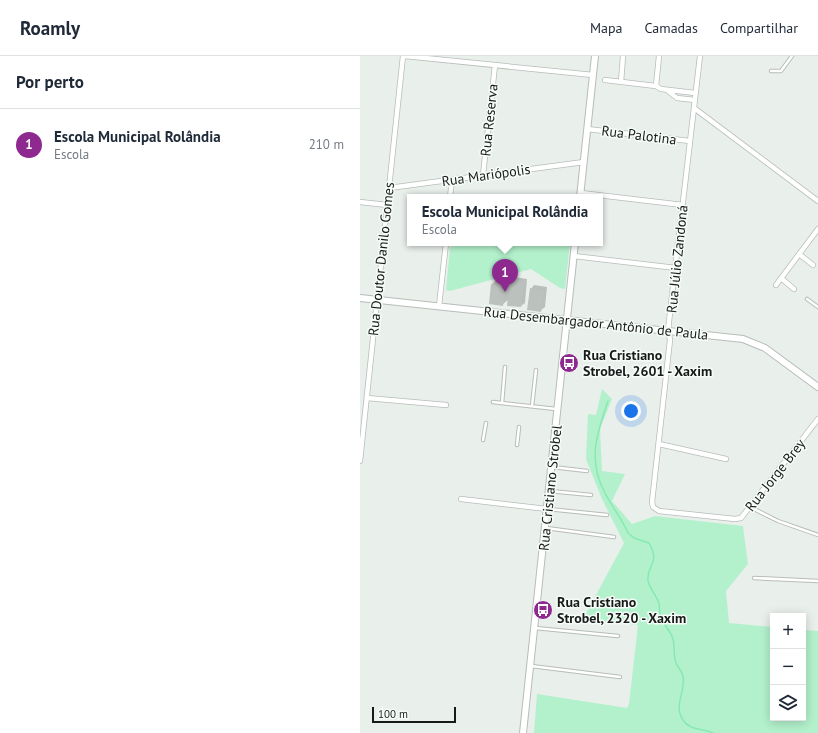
<!DOCTYPE html>
<html lang="pt">
<head>
<meta charset="utf-8">
<style>
	body { margin:0; font-family:"PT Sans",sans-serif; background:#f2f2f3; color:#1f2937 }
	.controls { position:absolute; right:12px; bottom:12px; display:grid; overflow:hidden; border-radius:0px; box-shadow:0 2px 10px #0003 }
	.controls button { width:36px; height:36px; display:grid; place-items:center; padding:0; border:0; border-bottom:1px solid #e0e1e3; background:#fff; color:#1f2937; font:20px sans-serif }
	.scale { position:absolute; left:12px; bottom:10px; width:84px; box-sizing:border-box; padding-left:4px; border:2px solid #181a19; border-top:0; font-size:11px; line-height:14px; white-space:nowrap; color:#181a19; -webkit-text-stroke:3px #f6fcf8; paint-order:stroke }
	.you { position:absolute; left:271px; top:355px; width:14px; height:14px; margin:-10px; border:3px solid #fff; border-radius:50%; background:#1a73e8; box-shadow:0 0 0 6px #1a73e833 }
	.badge { display:grid; place-items:center; width:26px; height:26px; border-radius:50%; background:#8e2990; color:#fff; font-size:13px; font-weight:700 }
	.pin { position:absolute; translate:-50% -33px; filter:drop-shadow(0 1px 2px #0008) }
	.pin::after { content:''; position:absolute; top:21px; width:14px; height:12px; background:inherit; clip-path:polygon(0 0,100% 0,50% 100%) }
	.popup { position:absolute; left:47px; top:138px; width:196px; height:52px; box-sizing:border-box; display:grid; place-content:center; border-radius:0px; background:#fff; filter:drop-shadow(0 1px 3px #0005); font-size:13px; white-space:nowrap; color:#747a83 }
	.popup b { font-size:15px; color:#1f2937 }
	.popup::after { content:''; position:absolute; left:50%; top:100%; margin-left:-8px; border:8px solid transparent; border-top-color:#fff }
	.list { margin:0; padding:0; list-style:none }
	h2 { display:flex; justify-content:space-between; align-items:center; height:52px; margin:0; padding:0 16px; font-size:17px }
	h2 small { font-size:13px; font-weight:400; color:#747a83 }
	.list li { display:grid; grid-template-columns:26px 1fr auto; gap:12px; align-items:center; box-sizing:border-box; height:72px; padding:0 16px; border-top:1px solid #e0e1e3 }
	.list b { display:block; font-size:15px; white-space:nowrap }
	.list p { margin:0; font-size:13px; white-space:nowrap; color:#747a83 }
	.list em { font-size:13px; font-style:normal; color:#747a83 }
	.icon { flex:none; width:22px; height:22px; fill:none; stroke:currentColor; stroke-width:2; stroke-linecap:round; stroke-linejoin:round }
	.map { position:relative; flex:none; width:458px; height:677px; overflow:hidden }
	header { display:flex; align-items:center; gap:24px; box-sizing:border-box; height:56px; padding:0 20px; background:#fff; border-bottom:1px solid #e0e1e3 }
	header strong { font-size:19px }
	nav { display:flex; gap:22px; margin-inline-start:auto; font-size:14px }
	main { display:flex }
	aside { flex:1; background:#fff }
	.map>svg:first-child { display:block }
</style>
</head>
<body>
<header>
<strong>Roamly</strong>
<nav><a>Mapa</a><a>Camadas</a><a>Compartilhar</a></nav>
</header>
<main>
<aside>
<h2>Por perto<small></small></h2>
<ul class="list">
<li><span class="badge">1</span><div><b>Escola Municipal Rolândia</b><p>Escola</p></div><em>210 m</em></li>
</ul>
</aside>
<div class="map">
<svg width="458" height="677" viewBox="0 0 458 677">
	<rect width="100%" height="100%" fill="#e9efeb"/>
	<!-- green -->
	<path fill="#b3f1cc" d="M113,187H210L205,233L200,232L171,213L90,235L86,234L90,191Z
		M242,333L252,343L240,373L242,415L265,418L252,445L272,468L295,460L383,470L388,508L366,535L369,567L413,571V662H443V574L458,575V677H174L177,638L267,652L269,648L278,569L223,563L264,487L242,443L226,403L228,358L236,359Z"/>
	<!-- shadow -->
	<path fill="#0003" d="M154,221L167,223L165,247L161,250L148,249L149,243L143,248L130,247L132,228L136,224L150,226Z
		M174,229L187,231L185,251L181,254L171,233Z"/>
	<g fill="none" stroke-linecap="round" stroke-linejoin="round">
		<!-- stream -->
		<path stroke="#87e9b2" stroke-width="1.5" d="M248,345C237,377 227,404 245,437C252,451 262,463 268,477L274,482L289,487C301,508 286,509 288,525C290,533 296,539 299,547C300,552 299,557 301,562C304,570 311,575 313,583C315,590 313,599 316,607C318,612 322,615 323,620C326,636 313,649 323,664C330,675 343,672 353,677"/>
	</g>
	<!-- building -->
	<path fill="#bbc1bd" d="M149,225L164,226L161,251L147,250Z
		M131,228L145,229L143,250L129,248Z
		M170,232L184,234L181,256L167,254Z"/>
	<g fill="none" stroke-linecap="round" stroke-linejoin="round">
		<defs>
			<path id="lane" d="M411,15H421L432,0
				M447,243L458,251
				M133,346L196,353
				M142,347L145,311
				M172,350L176,314
				M123,384L126,367
				M157,389L159,371
				M192,411L227,415
				M190,435L231,439
				M390,451L418,465L458,479
				M188,453L247,459
				M186,472L254,481
				M394,522L458,525
				M175,572L258,580
				M171,610L260,621"/>
			<path id="street" d="M45,0L233,19
				M340,0L308,274L310,284L292,446L293,451L299,455L375,463L381,462L458,363
				M245,24L296,30L301,33L335,37
				M261,26L263,0
				M296,30L299,0
				M308,35L317,42L335,44
				M334,52L458,145
				M227,73L330,85
				M123,119L135,9
				M29,132L224,106
				M221,137L323,149
				M90,141L92,124
				M0,146L27,149
				M439,198L453,209
				M214,200L316,212
				M421,222L434,233
				M416,229L458,173
				M79,250L86,187
				M7,342L86,349
				M299,388L366,403
				M0,405L43,0
				M101,443L187,453"/>
			<path id="secondary" d="M220,141L235,0
				M0,242L383,283L405,292L458,331
				M163,677L215,187"/>
		</defs>
		<!-- lane casing -->
		<use href="#lane" stroke="#b7bdb9" stroke-width="4.5"/>
		<!-- street casing -->
		<use href="#street" stroke="#b7bdb9" stroke-width="6"/>
		<!-- secondary casing -->
		<use href="#secondary" stroke="#b7bdb9" stroke-width="8"/>
		<!-- lane -->
		<use href="#lane" stroke="#fff" stroke-width="2.5"/>
		<!-- street -->
		<use href="#street" stroke="#fff" stroke-width="4.5"/>
		<!-- secondary -->
		<use href="#secondary" stroke="#fff" stroke-width="6"/>
	</g>
	<!-- icons -->
	<defs>
		<symbol id="bus-disc" viewBox="-11 -11 22 22"><circle r="9.5" fill="#8e2990" stroke="#f6fcf8"/><path d="M-5-6H5V4H4V6H2V4H-2V6H-4V4H-5ZM-3.5-4V0h7V-4ZM-3.5 1.2v1.5H-2V1.2ZM2 1.2v1.5H3.5V1.2Z" fill="#fff"/></symbol>
	</defs>
	<g fill-rule="evenodd">
		<use href="#bus-disc" x="198" y="296" width="22" height="22"/>
		<use href="#bus-disc" x="172" y="543" width="22" height="22"/>
	</g>
	<g text-anchor="middle" stroke-width="3" stroke-linejoin="round" paint-order="stroke">
		<!-- street labels -->
		<g font-size="14" fill="#181a19" stroke="#f6fcf8">
			<text transform="translate(129 64) rotate(-84)" y="5">Rua Reserva</text>
			<text transform="translate(279 79) rotate(7)" y="5">Rua Palotina</text>
			<text transform="translate(126 119) rotate(-8)" y="5">Rua Mariópolis</text>
			<text transform="translate(21 203) rotate(-84)" y="5">Rua Doutor Danilo Gomes</text>
			<text transform="translate(317 203) rotate(-84)" y="5">Rua Júlio Zandoná</text>
			<text transform="translate(236 267) rotate(6)" y="5">Rua Desembargador Antônio de Paula</text>
			<text transform="translate(415 419) rotate(-52)" y="5">Rua Jorge Brey</text>
			<text transform="translate(190 432) rotate(-84)" y="5">Rua Cristiano Strobel</text>
		</g>
		<!-- poi labels -->
		<g font-size="14" font-weight="bold" fill="#181a19" stroke="#f6fcf8" text-anchor="start">
			<text x="223" y="304">Rua Cristiano<tspan x="223" dy="16">Strobel, 2601 - Xaxim</tspan></text>
			<text x="197" y="551">Rua Cristiano<tspan x="197" dy="16">Strobel, 2320 - Xaxim</tspan></text>
		</g>
	</g>
</svg>
<div class="controls">
<button>+</button>
<button>−</button>
<button><svg class="icon" aria-label="layers" viewBox="0 0 24 24"><path d="M12 4l9 5-9 5-9-5zM3 14l9 5 9-5"/></svg></button>
</div>
<div class="scale">100 m</div>
<div class="you"></div>
<div class="pin badge" style="left:145px;top:236px">1</div>
<div class="popup"><b>Escola Municipal Rolândia</b>Escola</div>
</div>
</main>
</body>
</html>
